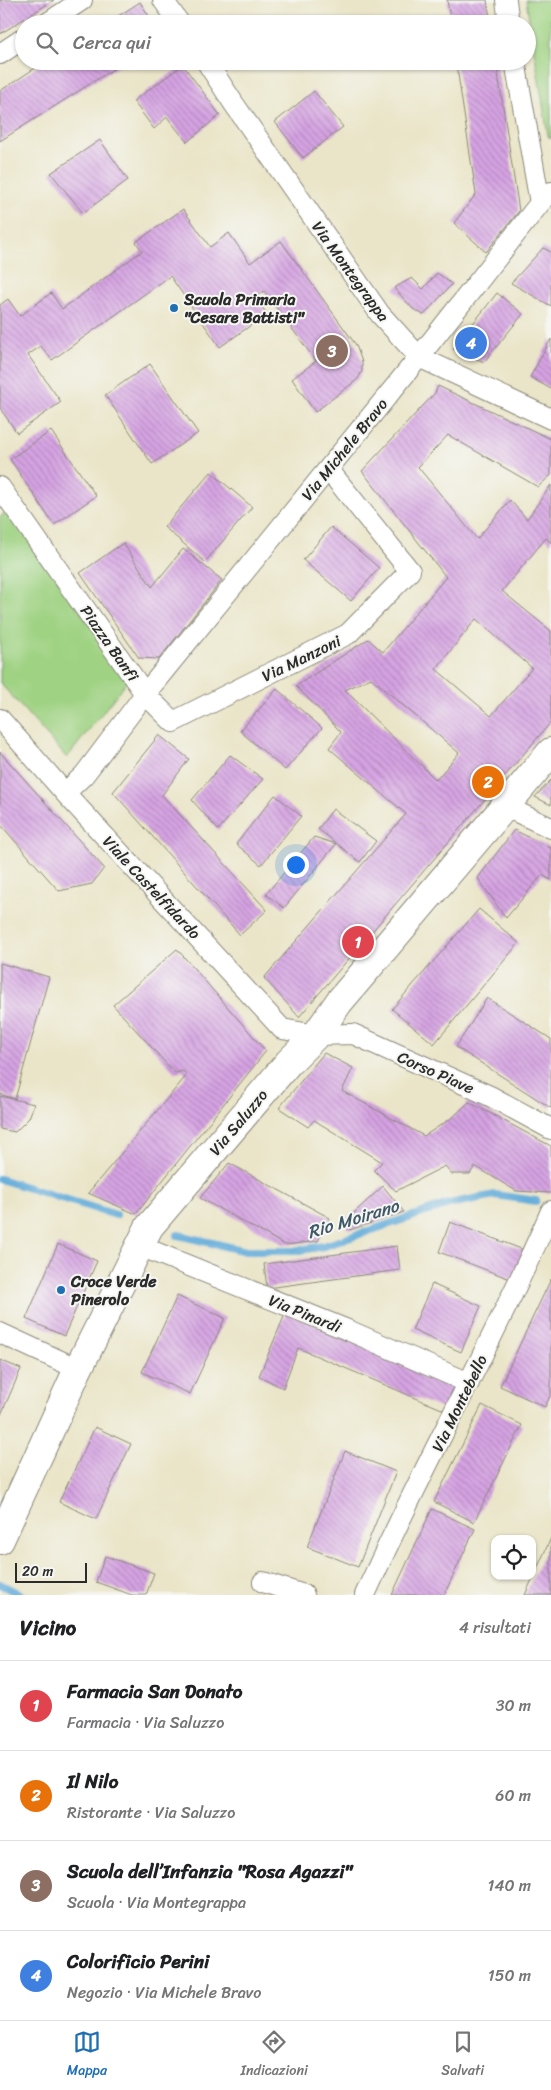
<!DOCTYPE html>
<html lang="it">
<head>
<meta charset="utf-8">
<style>
	body { margin:0; font-family:Sriracha,sans-serif; background:#f6f6f6; color:#202124 }
	.controls { position:absolute; right:15px; bottom:15px; display:grid; overflow:hidden; border-radius:10px; box-shadow:0 1px 4px #0004 }
	.controls button { width:45px; height:45px; display:grid; place-items:center; padding:0; border:0; border-bottom:1px solid #e0e0e0; background:#fff; color:#202124; font:25px sans-serif }
	.scale { position:absolute; left:15px; bottom:12px; width:72px; box-sizing:border-box; padding-left:5px; border:2px solid #2b2b2b; border-top:0; font-size:14px; line-height:18px; white-space:nowrap; color:#2b2b2b; -webkit-text-stroke:4px #f6f6f2; paint-order:stroke }
	.you { position:absolute; left:295px; top:864px; width:18px; height:18px; margin:-12px; border:4px solid #fff; border-radius:50%; background:#1a73e8; box-shadow:0 0 0 8px #1a73e833 }
	.badge { display:grid; place-items:center; width:32px; height:32px; border-radius:50%; background:#1f6fb2; color:#fff; font-size:16px; font-weight:700 }
	.pin { position:absolute; translate:-50% -50%; border:2px solid #fff; box-shadow:0 1px 5px #0006 }
	.list { margin:0; padding:0; list-style:none }
	h2 { display:flex; justify-content:space-between; align-items:center; height:65px; margin:0; padding:0 20px; font-size:21px }
	h2 small { font-size:16px; font-weight:400; color:#757577 }
	.list li { display:grid; grid-template-columns:32px 1fr auto; gap:15px; align-items:center; box-sizing:border-box; height:90px; padding:0 20px; border-top:1px solid #e0e0e0 }
	.list b { display:block; font-size:19px; white-space:nowrap }
	.list p { margin:0; font-size:16px; white-space:nowrap; color:#757577 }
	.list em { font-size:16px; font-style:normal; color:#757577 }
	.icon { flex:none; width:28px; height:28px; fill:none; stroke:currentColor; stroke-width:2; stroke-linecap:round; stroke-linejoin:round }
	.map { position:relative; flex:none; width:551px; height:1595px; overflow:hidden }
	.search { position:absolute; background:#fff; box-shadow:0 1px 4px #0004; left:15px; right:15px; top:15px; height:55px; display:flex; align-items:center; gap:12px; box-sizing:border-box; padding:0 18px; border-radius:28px; color:#757577; font-size:19px }
	.sheet { height:425px; background:#fff }
	nav { display:flex; justify-content:space-around; align-items:center; box-sizing:border-box; height:70px; border-top:1px solid #e0e0e0; background:#fff; font-size:14px; color:#757577 }
	nav a { display:grid; justify-items:center; gap:2px }
	nav .on { color:#1f6fb2 }
	.map>svg:first-child { display:block }
</style>
</head>
<body>
<div class="map">
<svg width="551" height="1595" viewBox="0 0 551 1595">
	<defs>
		<pattern id="building-back-hatch" width="6" height="6" patternUnits="userSpaceOnUse" patternTransform="scale(1.25)"><rect width="6" height="6" fill="#d6a3e3"/><path d="M-1 5l2 2M0 0l6 6M5-1l2 2" fill="none" stroke="#ae85b8"/></pattern>
	</defs>
	<rect width="100%" height="100%" fill="#f6f6f2"/>
	<filter id="ink" filterUnits="userSpaceOnUse"><feTurbulence type="fractalNoise" baseFrequency=".02" numOctaves="2"/><feDisplacementMap in="SourceGraphic" scale="10" xChannelSelector="R" yChannelSelector="G"/><feConvolveMatrix kernelMatrix="1 2 1 2 8 2 1 2 1" color-interpolation-filters="sRGB"/></filter>
	<filter id="wash" filterUnits="userSpaceOnUse"><feTurbulence type="fractalNoise" baseFrequency=".0096" numOctaves="4" result="noise"/><feDisplacementMap in="SourceGraphic" scale="20" xChannelSelector="R" yChannelSelector="G"/><feGaussianBlur stdDeviation="1.12" result="paint"/><feColorMatrix in="noise" values="0 0 0 0 0 0 0 0 0 0 0 0 0 0 0 0 0 1.4 0 .05"/><feComposite in="paint" operator="in"/></filter>
	<g filter="url(#wash)">
		<rect width="100%" height="100%" fill="#eae5c8"/>
		<!-- green -->
		<path fill="#9fd282" stroke="#657e56" d="M526,0H551V139L548,136Z
			M9,510L128,680L67,758L0,683V517Z"/>
		<g fill="none" stroke-linecap="round" stroke-linejoin="round">
			<!-- stream -->
			<path stroke="#62acda" stroke-width="8" d="M0,1179L116,1215
				M178,1235L246,1251H294L324,1246L449,1204L495,1195L536,1201
				M0,1584L21,1595"/>
		</g>
		<g id="blocks">
			<!-- building -->
			<path fill="url(#building-back-hatch)" fill-rule="evenodd" d="M0,0H54L0,34Z
				M447,0H487L491,24H451Z
				M140,2L154,24H106Z
				M46,61H126L0,141V91Z
				M456,61H496L519,211L486,252L454,223L476,194Z
				M183,65L220,115L187,142L167,117L154,129L133,101Z
				M314,91L343,127L303,158L275,122Z
				M100,140L128,180L83,213L51,173Z
				M183,209L210,247L229,233L250,263L281,241L356,345L362,362V371L358,379L315,412L292,379L316,361L264,291L255,297L267,314L220,347L170,276L52,360L41,346L28,355L61,402L17,433L0,408V305L8,299L20,316L51,293L62,309L142,251L136,242Z
				M543,248L551,252V306L511,283Z
				M437,273L452,284L424,315L413,309L394,288L412,278L423,289Z
				M497,293L523,314L484,362L453,349Z
				M551,339V389L530,377Z
				M150,364L198,433L152,464L105,395Z
				M438,386L551,439V475L538,487L448,435L418,467L477,539L510,500L527,519L551,485V543L546,538L502,591L551,631V722L299,1017L264,978L406,814L329,748L341,732L296,686L368,639L383,652L446,577L362,471L435,393ZM476,619L532,668L491,716L436,669ZM371,678L459,753L436,780L345,690Z
				M51,431L96,496L54,525L10,459Z
				M211,472L252,507L205,562L164,527Z
				M331,527L379,568L351,601L303,560Z
				M123,543L152,587L183,549L222,580L159,659L139,658L80,573Z
				M277,689L322,728L285,770L240,731Z
				M159,735L189,759L162,795L267,910L240,935L113,792Z
				M0,752L104,868L92,884L59,891L0,824Z
				M230,755L263,779L218,830L192,800Z
				M551,780V805L535,797Z
				M275,795L301,816L261,865L236,844Z
				M333,809L376,841L360,862L318,829Z
				M514,830L551,848V880L542,875L506,918L478,878Z
				M314,837L336,844L284,908L266,894Z
				M479,909L519,943L434,1044L392,1009Z
				M177,949L266,1051L136,1214L88,1193L187,1075L183,1071L175,1073L113,1005Z
				M0,963L49,977L15,1099L0,1094Z
				M487,998L551,1039V1108L456,1047Z
				M324,1053L353,1068L342,1091L424,1136L453,1117L469,1102L551,1146V1193L516,1191L475,1166L470,1174H452L445,1166L396,1191L374,1170L382,1162L314,1120L308,1127L279,1108Z
				M0,1096L34,1104L29,1118L15,1132L0,1129Z
				M229,1163L330,1218L318,1241L285,1245L200,1198Z
				M383,1186L404,1212L350,1230L343,1223Z
				M450,1222L524,1250L513,1280L439,1252Z
				M58,1244L97,1261L64,1336L26,1319Z
				M397,1246L400,1270L267,1288L264,1264Z
				M551,1279V1394L545,1407L500,1386Z
				M432,1284L481,1306L461,1352L412,1330Z
				M177,1296L225,1318L190,1394L142,1372Z
				M286,1312L455,1384L444,1410L298,1348L283,1388L259,1376Z
				M0,1360L21,1369L0,1417Z
				M482,1405L522,1425L474,1522L434,1502Z
				M95,1427L131,1444L96,1519L59,1502Z
				M345,1451L396,1472L358,1567L307,1547Z
				M432,1509L475,1529L444,1595H392Z
				M551,1538V1595H525Z
				M105,1556L154,1573L146,1595H132L96,1582Z"/>
		</g>
	</g>
	<g filter="url(#ink)">
		<use href="#blocks" fill-opacity="0" stroke="#8a887a" stroke-width="1"/>
		<g fill="none" stroke-linecap="round" stroke-linejoin="round">
			<defs>
				<path id="street" d="M163,0L180,24
					M506,0L509,24
					M46,24L82,0
					M0,54L24,38
					M206,61L234,104L380,314L419,357L551,419
					M515,61L540,203
					M0,487L145,694L173,722L348,634L410,571L328,469
					M0,719L65,793L282,1029L316,1035L353,1034L490,1096L551,1129
					M65,793L84,775L145,694L419,357L540,203L551,192
					M504,806L551,828
					M140,1246L350,1331L469,1383
					M0,1333L78,1369
					M263,1582L304,1595
					M365,1595C423,1465 494,1341 551,1211"/>
				<path id="secondary" d="M0,1540L78,1369L149,1227L288,1063L316,1035L339,1002L551,752"/>
			</defs>
			<!-- street casing -->
			<use href="#street" stroke="#8a887a" stroke-width="22"/>
			<!-- secondary casing -->
			<use href="#secondary" stroke="#8a887a" stroke-width="30"/>
			<!-- street -->
			<use href="#street" stroke="#fff" stroke-width="20"/>
			<!-- secondary -->
			<use href="#secondary" stroke="#fff" stroke-width="28"/>
		</g>
	</g>
	<!-- markers -->
	<g fill="#1f6fb2" stroke="#f6f6f2" stroke-width="2">
		<circle cx="174" cy="308" r="5"/>
		<circle cx="61" cy="1290" r="5"/>
	</g>
	<g text-anchor="middle" stroke-width="4" stroke-linejoin="round" paint-order="stroke">
		<!-- street labels -->
		<g font-size="16" fill="#2b2b2b" stroke="#f6f6f2">
			<text transform="translate(351 271) rotate(54)" y="6">Via Montegrappa</text>
			<text transform="translate(344 449) rotate(-51)" y="6">Via Michele Bravo</text>
			<text transform="translate(110 643) rotate(55)" y="6">Piazza Banfi</text>
			<text transform="translate(301 658) rotate(-26)" y="6">Via Manzoni</text>
			<text transform="translate(152 887) rotate(47)" y="6">Viale Castelfidardo</text>
			<text transform="translate(436 1072) rotate(24)" y="6">Corso Piave</text>
			<text transform="translate(238 1122) rotate(-50)" y="6">Via Saluzzo</text>
			<text transform="translate(305 1313) rotate(22)" y="6">Via Pinardi</text>
			<text transform="translate(459 1403) rotate(-64)" y="6">Via Montebello</text>
		</g>
		<!-- poi labels -->
		<g font-size="16" font-weight="bold" fill="#2b2b2b" stroke="#f6f6f2" text-anchor="start">
			<text x="184" y="305">Scuola Primaria<tspan x="184" dy="18">"Cesare Battisti"</tspan></text>
			<text x="71" y="1287">Croce Verde<tspan x="71" dy="18">Pinerolo</tspan></text>
		</g>
		<!-- water labels -->
		<g font-size="18" font-style="italic" fill="#3e5868" stroke="#f6f6f2">
			<text transform="translate(353 1219) rotate(-17)" y="6">Rio Moirano</text>
		</g>
	</g>
</svg>
<div class="controls">
<button><svg class="icon" aria-label="locate" viewBox="0 0 24 24"><circle cx="12" cy="12" r="6"/><path d="M12 2v4M12 18v4M2 12h4M18 12h4"/></svg></button>
</div>
<div class="scale">20 m</div>
<div class="you"></div>
<div class="pin badge" style="left:358px;top:942px;background:#e0444e">1</div>
<div class="pin badge" style="left:488px;top:782px;background:#e8710a">2</div>
<div class="pin badge" style="left:332px;top:351px;background:#8d6e63">3</div>
<div class="pin badge" style="left:471px;top:343px;background:#3f7fe0">4</div>
<div class="search"><svg class="icon" aria-label="search" viewBox="0 0 24 24"><circle cx="10" cy="10" r="6"/><path d="M15 15l6 6"/></svg>Cerca qui</div>
</div>
<section class="sheet">
<h2>Vicino<small>4 risultati</small></h2>
<ul class="list">
<li><span class="badge" style="background:#e0444e">1</span><div><b>Farmacia San Donato</b><p>Farmacia · Via Saluzzo</p></div><em>30 m</em></li>
<li><span class="badge" style="background:#e8710a">2</span><div><b>Il Nilo</b><p>Ristorante · Via Saluzzo</p></div><em>60 m</em></li>
<li><span class="badge" style="background:#8d6e63">3</span><div><b>Scuola dell’Infanzia &quot;Rosa Agazzi&quot;</b><p>Scuola · Via Montegrappa</p></div><em>140 m</em></li>
<li><span class="badge" style="background:#3f7fe0">4</span><div><b>Colorificio Perini</b><p>Negozio · Via Michele Bravo</p></div><em>150 m</em></li>
</ul>
</section>
<nav>
<a class="on"><svg class="icon" aria-label="map" viewBox="0 0 24 24"><path d="M3 6l6-2 6 2 6-2v14l-6 2-6-2-6 2zM9 4v14M15 6v14"/></svg>Mappa</a>
<a><svg class="icon" aria-label="directions" viewBox="0 0 24 24"><path d="M12 3l9 9-9 9-9-9zM9 14v-3h6M13 9l2 2-2 2"/></svg>Indicazioni</a>
<a><svg class="icon" aria-label="saved" viewBox="0 0 24 24"><path d="M7 4h10v16l-5-4-5 4z"/></svg>Salvati</a>
</nav>
</body>
</html>
